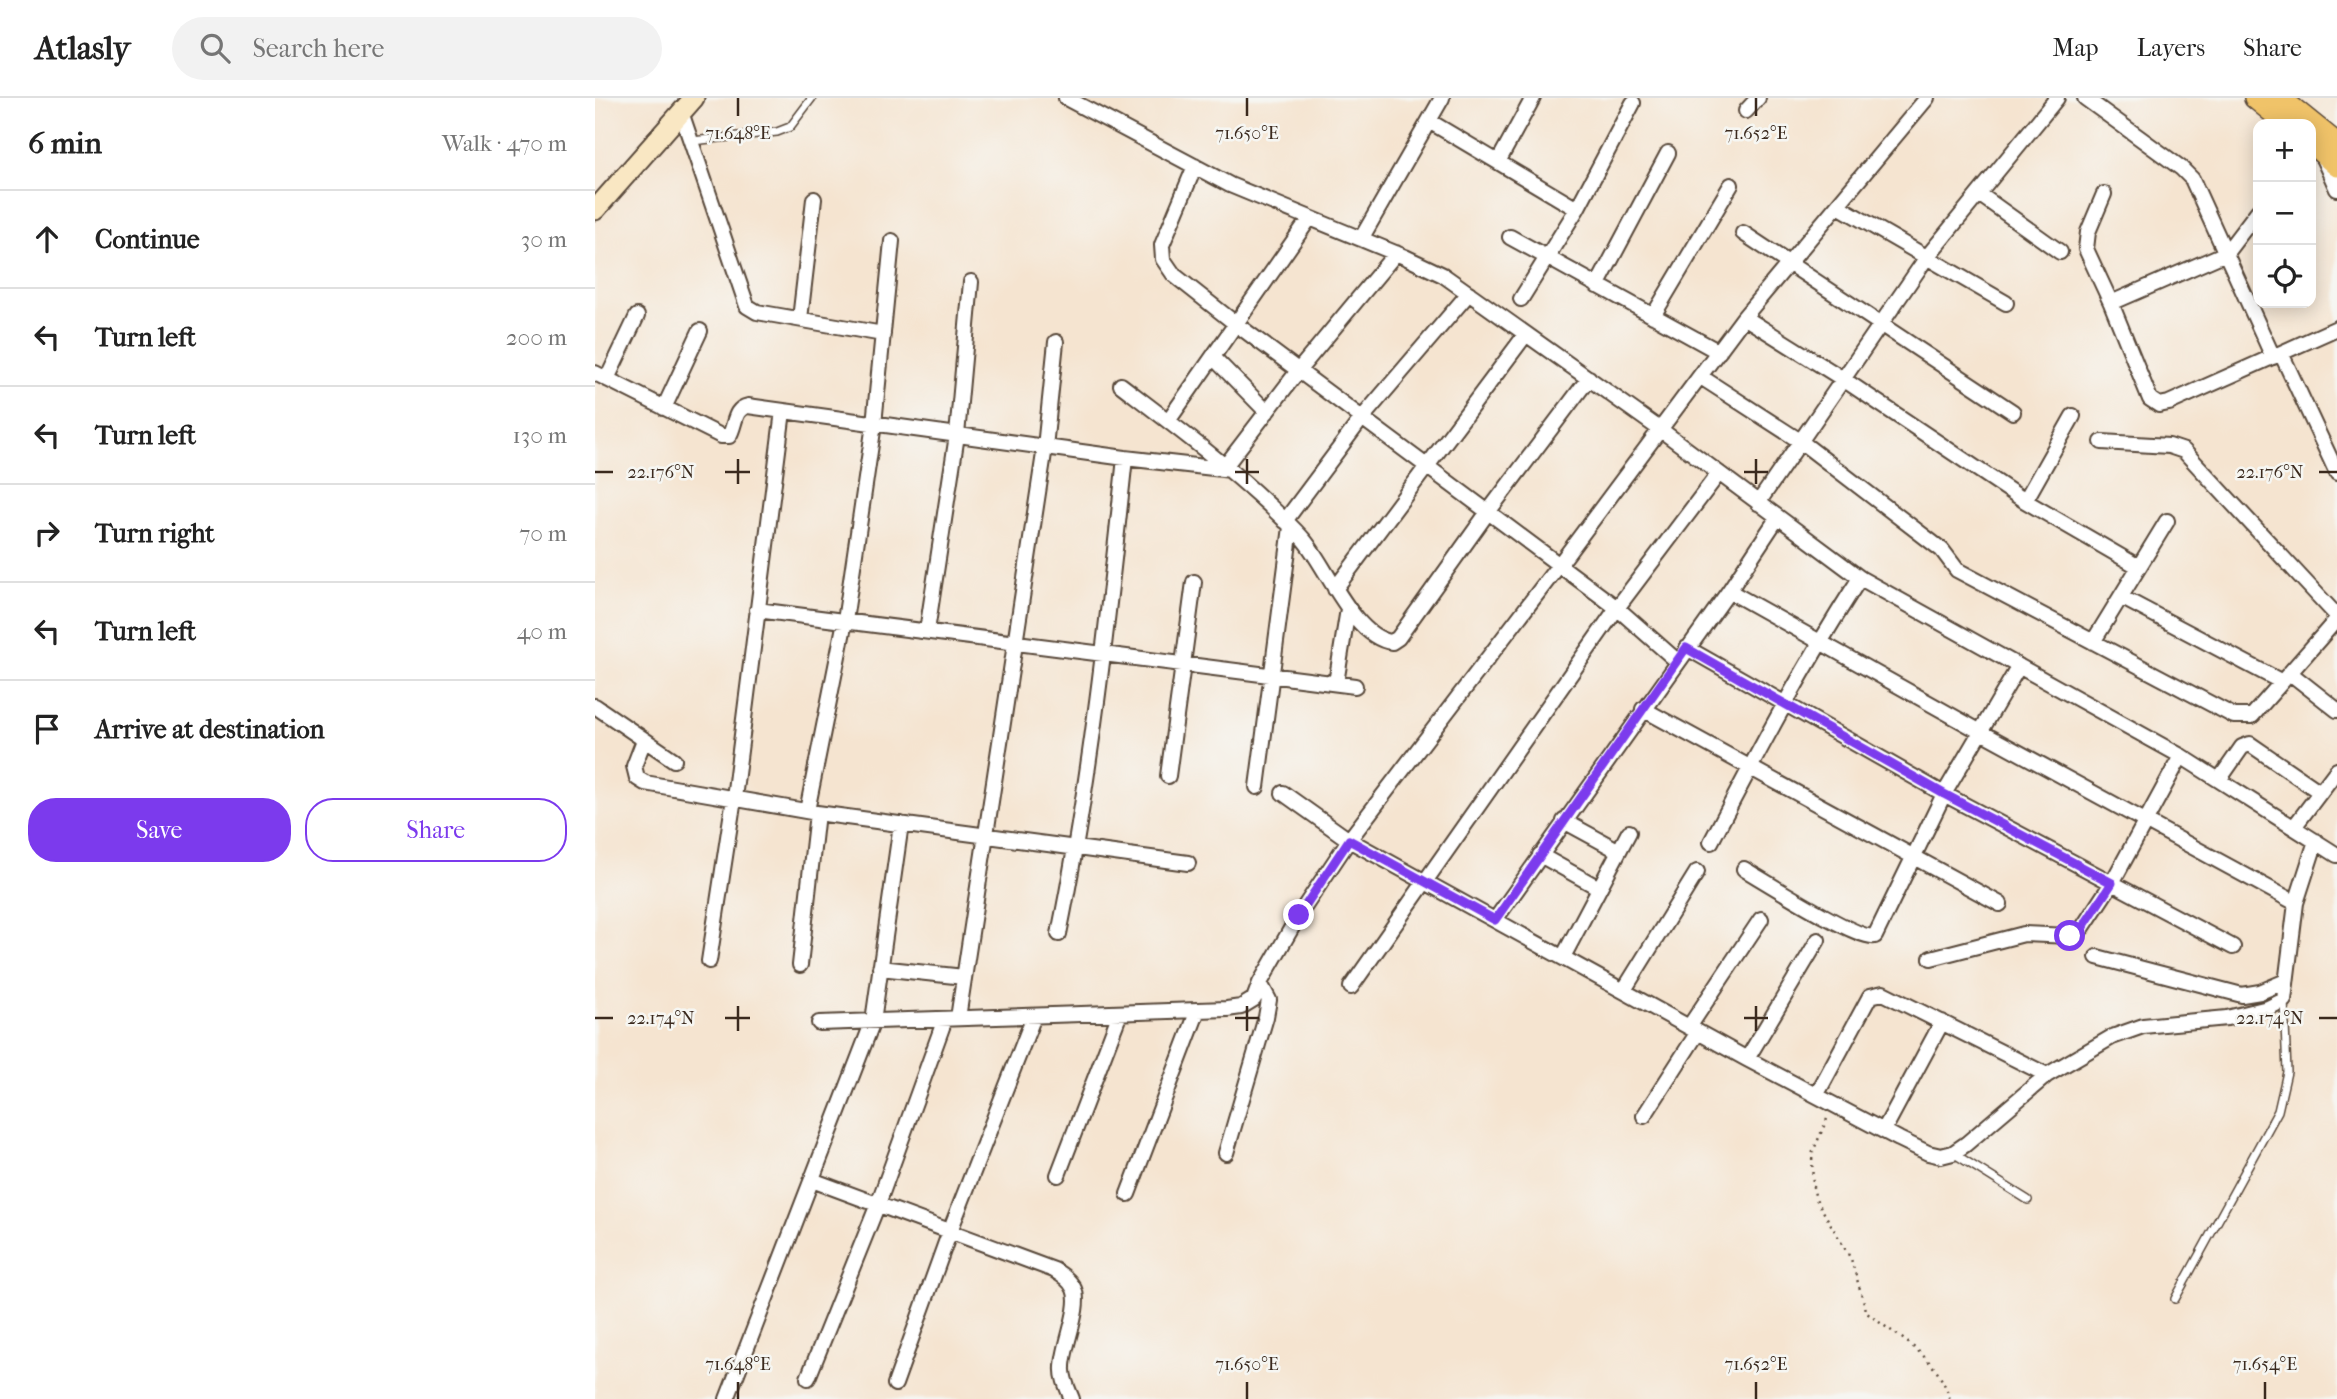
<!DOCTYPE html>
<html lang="en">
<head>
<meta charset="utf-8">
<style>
	body { margin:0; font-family:"IM FELL French Canon",serif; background:#f2f2f2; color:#222 }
	.controls { position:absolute; right:21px; top:21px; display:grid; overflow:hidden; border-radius:14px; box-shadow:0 4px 18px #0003 }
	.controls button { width:63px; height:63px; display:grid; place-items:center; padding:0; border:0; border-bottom:2px solid #e0e0e0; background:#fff; color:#222; font:35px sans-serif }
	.stop { position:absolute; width:21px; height:21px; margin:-16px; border:5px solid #7c3aed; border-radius:50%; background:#fff }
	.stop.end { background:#7c3aed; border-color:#fff; box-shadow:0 2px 7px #0008 }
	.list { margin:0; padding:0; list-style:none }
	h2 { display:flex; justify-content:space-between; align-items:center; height:91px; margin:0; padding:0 28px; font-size:30px }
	h2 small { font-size:23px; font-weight:400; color:#767676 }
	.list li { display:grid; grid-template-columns:46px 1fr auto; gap:21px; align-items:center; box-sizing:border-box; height:98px; padding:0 28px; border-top:2px solid #e0e0e0 }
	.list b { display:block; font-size:26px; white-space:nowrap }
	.list em { font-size:23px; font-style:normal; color:#767676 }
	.actions { display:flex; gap:14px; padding:21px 28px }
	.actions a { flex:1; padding:16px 0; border:2px solid #7c3aed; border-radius:28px; text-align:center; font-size:24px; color:#7c3aed }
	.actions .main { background:#7c3aed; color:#fff }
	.icon { flex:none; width:38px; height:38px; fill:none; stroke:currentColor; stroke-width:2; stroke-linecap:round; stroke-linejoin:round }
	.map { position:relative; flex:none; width:1742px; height:1301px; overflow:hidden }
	header { display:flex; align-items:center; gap:42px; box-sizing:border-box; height:98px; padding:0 35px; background:#fff; border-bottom:2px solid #e0e0e0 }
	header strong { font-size:33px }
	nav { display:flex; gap:38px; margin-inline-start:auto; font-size:24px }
	.search { width:490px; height:63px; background:#f2f2f2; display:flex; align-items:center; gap:18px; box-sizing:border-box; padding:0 24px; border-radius:38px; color:#767676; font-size:26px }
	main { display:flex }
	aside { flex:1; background:#fff }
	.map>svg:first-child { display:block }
</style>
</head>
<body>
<header>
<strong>Atlasly</strong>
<div class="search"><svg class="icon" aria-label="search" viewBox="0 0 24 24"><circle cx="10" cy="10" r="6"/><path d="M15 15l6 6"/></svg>Search here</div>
<nav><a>Map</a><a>Layers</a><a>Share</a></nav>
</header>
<main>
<aside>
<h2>6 min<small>Walk · 470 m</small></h2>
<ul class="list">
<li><svg class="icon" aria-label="ahead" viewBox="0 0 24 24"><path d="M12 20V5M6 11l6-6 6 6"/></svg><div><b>Continue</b></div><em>30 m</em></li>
<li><svg class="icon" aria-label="left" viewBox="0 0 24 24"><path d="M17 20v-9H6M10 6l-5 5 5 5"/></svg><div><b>Turn left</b></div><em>200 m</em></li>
<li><svg class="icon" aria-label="left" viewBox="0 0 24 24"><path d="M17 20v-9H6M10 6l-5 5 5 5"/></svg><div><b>Turn left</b></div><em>130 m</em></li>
<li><svg class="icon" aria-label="right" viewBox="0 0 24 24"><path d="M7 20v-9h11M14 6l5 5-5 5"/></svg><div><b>Turn right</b></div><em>70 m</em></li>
<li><svg class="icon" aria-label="left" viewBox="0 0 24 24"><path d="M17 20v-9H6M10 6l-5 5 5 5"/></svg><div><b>Turn left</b></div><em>40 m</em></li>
<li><svg class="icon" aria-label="arrive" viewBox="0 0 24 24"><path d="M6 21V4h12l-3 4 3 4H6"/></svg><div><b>Arrive at destination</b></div></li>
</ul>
<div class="actions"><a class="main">Save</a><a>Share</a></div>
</aside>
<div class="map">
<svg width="1742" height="1301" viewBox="0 0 1742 1301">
	<rect width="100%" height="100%" fill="#f6f6f2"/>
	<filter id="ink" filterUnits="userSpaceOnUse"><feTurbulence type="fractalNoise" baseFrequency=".0143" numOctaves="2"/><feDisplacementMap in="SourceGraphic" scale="14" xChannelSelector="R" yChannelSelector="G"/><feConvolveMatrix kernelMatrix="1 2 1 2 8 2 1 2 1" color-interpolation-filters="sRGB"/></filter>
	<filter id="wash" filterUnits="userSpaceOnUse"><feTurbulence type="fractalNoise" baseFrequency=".00686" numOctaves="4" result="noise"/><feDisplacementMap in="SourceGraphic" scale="28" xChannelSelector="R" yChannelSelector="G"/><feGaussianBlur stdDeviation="1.57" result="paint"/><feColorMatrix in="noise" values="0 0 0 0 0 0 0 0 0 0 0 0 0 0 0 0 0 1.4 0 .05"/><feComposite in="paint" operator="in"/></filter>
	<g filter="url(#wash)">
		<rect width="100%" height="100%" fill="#f5e4d0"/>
	</g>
	<g filter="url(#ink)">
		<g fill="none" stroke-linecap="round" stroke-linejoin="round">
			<defs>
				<path id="lane" d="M97,43L182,34L195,29L217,0
					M1358,1055L1433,1102
					M1580,1201L1683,1013L1692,974L1689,902"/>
				<path id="street" d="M471,0L635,87L810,159L848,177L1066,332L1265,480L1586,658L1742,757
					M1490,0L1586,70L1597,81L1678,259
					M1151,13L1163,0
					M86,14L152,208L162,214L288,236
					M834,23L982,111
					M1728,60L1742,91
					M903,64L938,0
					M600,68L567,147L568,161L579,177L641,226L1022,510L1082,563
					M1384,96L1465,154
					M1509,96L1493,134L1491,151L1516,205L1555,301L1564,307L1574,305L1742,230
					M1243,108L1411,205
					M1148,135L1418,314
					M915,139L1124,254
					M766,141L847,0
					M1002,188L1073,55
					M926,201L982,111L1038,5
					M1516,205L1631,155L1663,113
					M1058,218L1136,87
					M1149,219L1248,281L1430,403L1544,469
					M205,221L219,101
					M1686,255L1742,375
					M618,259L672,314
					M0,275L126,338H134C141,327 138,311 153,308L530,360L636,372
					M1106,279L1205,343L1347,452L1362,472L1639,618H1657L1742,521
					M12,281L42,218
					M526,287C577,326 628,364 675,408C686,419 699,430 709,442C732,469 759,540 797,544L803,540L893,414L994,280
					M69,310L105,233
					M573,323L714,121
					M1507,344L1574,348L1589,353L1742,518
					M631,367L703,273L801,155
					M1430,403L1478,318
					M1163,405L1332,159L1462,0
					M690,423L767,320L874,195
					M740,491L931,236
					M1134,493L1386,634L1701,805
					M1526,499L1687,584
					M162,512L760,588
					M332,533L362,337L376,184
					M1498,544L1572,423
					M1092,550L1349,696L1638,849
					M1695,575L1742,612
					M741,585L753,511
					M0,608L79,662
					M1048,611L1405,806
					M49,642L39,668L42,680L50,685L222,715L593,765
					M573,678L599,484
					M1624,682L1647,649L1655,646L1725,694
					M662,689L696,429
					M688,695L754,742L1152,961L1304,1041L1333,1055L1346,1058L1358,1055L1371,1046L1452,977L1517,939L1548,928L1632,920L1673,910L1689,902L1701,805L1721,743
					M212,713L250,523L279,326L297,143
					M969,723L1024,753
					M1699,729L1742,672
					M1116,744C1163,654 1210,565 1265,480
					M945,757L1004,790
					M1149,771C1168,782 1264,843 1280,838L1349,696L1424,568
					M900,822L1134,493L1183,419
					M464,836C496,679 513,519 530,360
					M968,859L1034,734
					M1502,859L1647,897L1665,894L1691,883
					M1336,860L1429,836L1475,838L1488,829L1517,785L1586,658
					M114,863L139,700L188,313
					M205,867L222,715
					M285,870L369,879
					M756,889L1022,510L1124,375
					M1029,892L1102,774
					M363,920L450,349L461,244
					M224,925L632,911L646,909L659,901L665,885L704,817L754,742L964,467L1149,219L1332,0
					M1094,929L1166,821
					M1152,961L1223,842
					M1222,996L1275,898L1288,895L1452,977
					M1049,1018L1103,934
					M1289,1032L1347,924
					M631,1055L671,919L674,902L665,885
					M463,1077L525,915
					M217,1082L459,1172C467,1177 475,1182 479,1191C487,1209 468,1248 468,1269C467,1280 473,1291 477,1301
					M533,1096L603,912
					M213,1280L283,1106L350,921
					M300,1286L355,1133L439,918
					M132,1301L278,923L306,726"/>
				<path id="secondary" d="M0,112L99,0"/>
				<path id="primary" d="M1660,0L1692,26
					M1685,0L1742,46
					M1716,45L1742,68"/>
			</defs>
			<!-- lane casing -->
			<use href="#lane" stroke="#574639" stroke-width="10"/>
			<!-- street casing -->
			<use href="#street" stroke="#574639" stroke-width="18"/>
			<!-- secondary casing -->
			<use href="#secondary" stroke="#574639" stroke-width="23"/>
			<!-- primary casing -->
			<use href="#primary" stroke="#574639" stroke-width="24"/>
			<!-- path -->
			<path stroke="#574639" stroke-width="2.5" stroke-dasharray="2 5" stroke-linecap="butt" d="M1232,1021L1217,1056L1218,1089L1221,1101L1256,1161L1272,1215C1305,1241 1341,1256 1355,1301"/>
			<!-- lane -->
			<use href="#lane" stroke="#fff" stroke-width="7"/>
			<!-- street -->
			<use href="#street" stroke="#fff" stroke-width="14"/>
			<!-- secondary -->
			<use href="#secondary" stroke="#f9e7c3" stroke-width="19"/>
			<!-- primary -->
			<use href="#primary" stroke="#f0c369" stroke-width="21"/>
		</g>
	</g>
	<g fill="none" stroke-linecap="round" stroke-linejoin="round" filter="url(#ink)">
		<!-- route -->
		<path stroke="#7c3aed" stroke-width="9" d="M704,817L754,742L900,822L1091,550L1349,696L1517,785L1488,829L1475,838"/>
	</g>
	<!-- ticks -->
	<path fill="none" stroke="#3b2a1e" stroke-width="2.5" d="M143,0V18M652,0V18M1161,0V18M143,361V386M652,361V386M1161,361V386M0,374H18M130,374H155M640,374H664M1149,374H1173M1724,374H1742M143,908V933M652,908V933M1161,908V933M0,920H18M130,920H155M640,920H664M1149,920H1173M1724,920H1742M143,1284V1301M652,1284V1301M1161,1284V1301M1670,1284V1301"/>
	<g font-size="18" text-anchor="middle" fill="#3b2a1e" stroke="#f6f6f2" stroke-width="5" stroke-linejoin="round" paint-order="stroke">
		<text x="143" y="41">71.648°E</text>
		<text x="652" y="41">71.650°E</text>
		<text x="1161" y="41">71.652°E</text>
		<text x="66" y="380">22.176°N</text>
		<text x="1675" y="380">22.176°N</text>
		<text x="66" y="926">22.174°N</text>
		<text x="1675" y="926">22.174°N</text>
		<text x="143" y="1272">71.648°E</text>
		<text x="652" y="1272">71.650°E</text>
		<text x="1161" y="1272">71.652°E</text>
		<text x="1670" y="1272">71.654°E</text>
	</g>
</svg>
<div class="controls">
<button>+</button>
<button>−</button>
<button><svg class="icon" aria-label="locate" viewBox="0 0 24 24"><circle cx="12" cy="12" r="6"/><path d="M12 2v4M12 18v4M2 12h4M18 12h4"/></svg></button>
</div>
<div class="stop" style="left:1475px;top:838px"></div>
<div class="stop end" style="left:704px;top:817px"></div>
</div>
</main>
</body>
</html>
